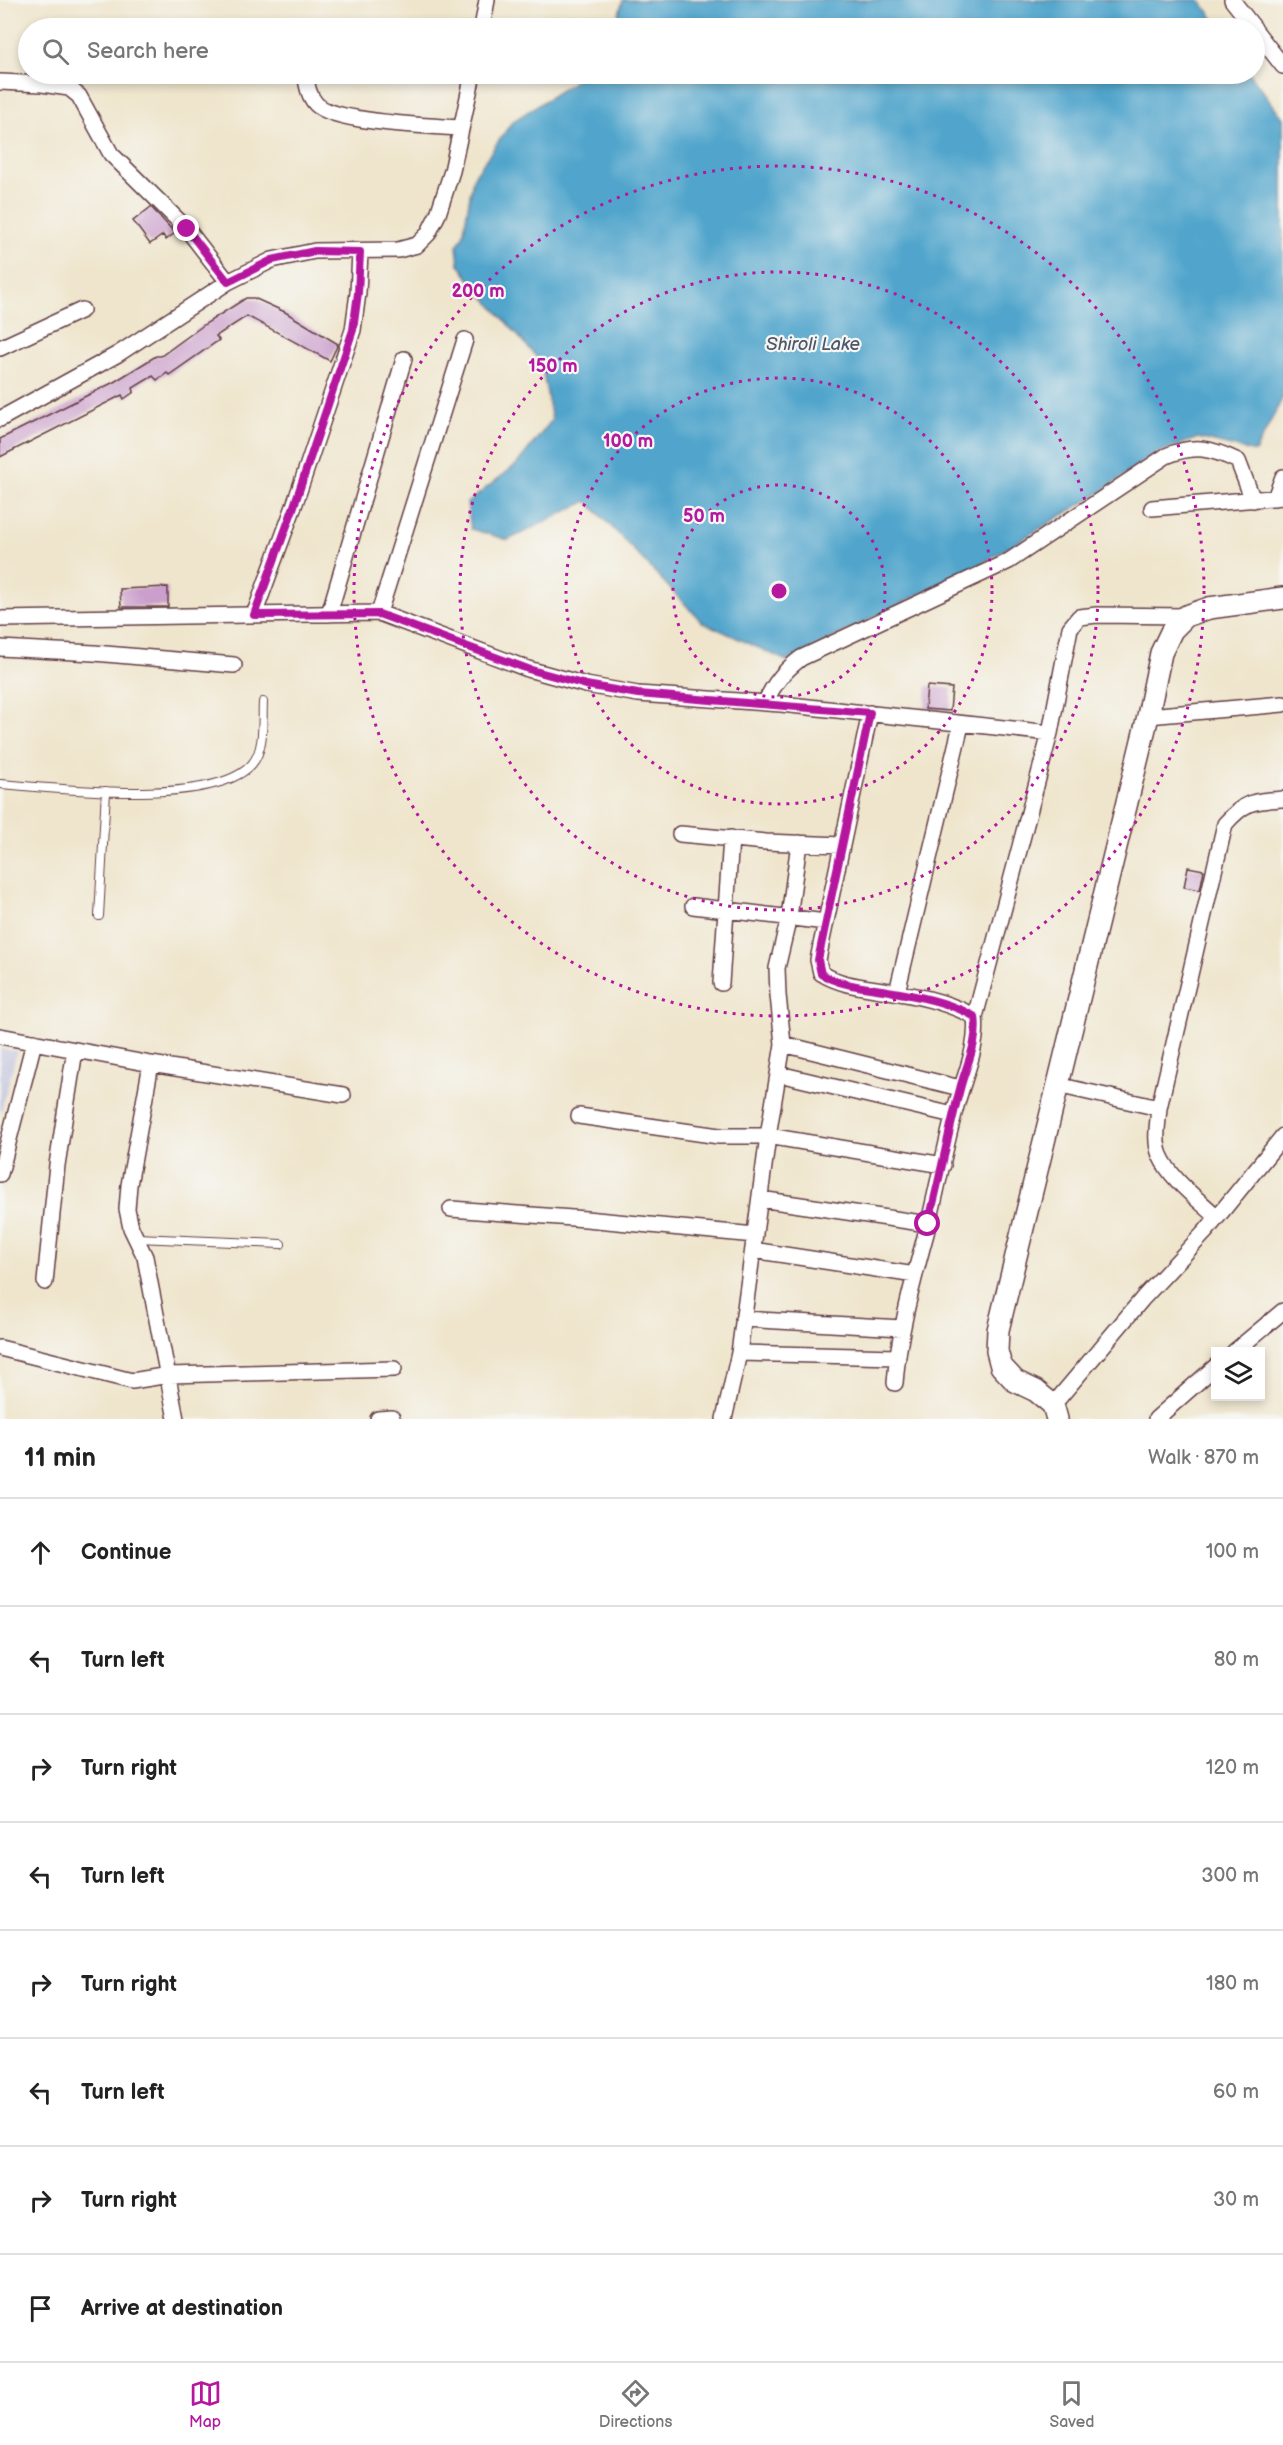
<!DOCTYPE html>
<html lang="en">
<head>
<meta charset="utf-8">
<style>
	body { margin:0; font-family:"Balsamiq Sans",sans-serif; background:#f2f2f2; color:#222 }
	.controls { position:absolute; right:18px; bottom:18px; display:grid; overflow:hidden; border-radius:0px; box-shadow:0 3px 9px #0003 }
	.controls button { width:54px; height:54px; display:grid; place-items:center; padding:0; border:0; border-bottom:2px solid #e0e0e0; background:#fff; color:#222; font:30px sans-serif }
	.stop { position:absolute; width:18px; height:18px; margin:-14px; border:4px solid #b5179e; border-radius:50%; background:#fff }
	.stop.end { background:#b5179e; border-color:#fff; box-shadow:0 2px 6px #0008 }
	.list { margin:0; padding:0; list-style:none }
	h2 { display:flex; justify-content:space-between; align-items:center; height:78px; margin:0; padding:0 24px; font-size:26px }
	h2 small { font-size:20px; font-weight:400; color:#767676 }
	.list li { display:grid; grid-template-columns:39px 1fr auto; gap:18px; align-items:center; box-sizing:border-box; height:108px; padding:0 24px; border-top:2px solid #e0e0e0 }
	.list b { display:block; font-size:22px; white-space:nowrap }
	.list em { font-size:20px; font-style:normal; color:#767676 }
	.icon { flex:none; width:33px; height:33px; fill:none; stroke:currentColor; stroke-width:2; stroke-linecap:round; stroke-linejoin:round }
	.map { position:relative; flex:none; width:1283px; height:1419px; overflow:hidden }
	.search { position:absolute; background:#fff; box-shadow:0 3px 9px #0003; left:18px; right:18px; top:18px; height:66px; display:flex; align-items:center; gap:15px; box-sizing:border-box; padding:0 21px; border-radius:33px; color:#767676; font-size:22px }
	.sheet { height:942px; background:#fff }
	nav { display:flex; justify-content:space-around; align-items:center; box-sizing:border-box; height:84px; border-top:2px solid #e0e0e0; background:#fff; font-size:16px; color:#767676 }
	nav a { display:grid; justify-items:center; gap:3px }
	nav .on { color:#b5179e }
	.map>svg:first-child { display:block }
</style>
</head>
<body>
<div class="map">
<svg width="1283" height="1419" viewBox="0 0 1283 1419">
	<rect width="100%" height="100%" fill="#f6f6f2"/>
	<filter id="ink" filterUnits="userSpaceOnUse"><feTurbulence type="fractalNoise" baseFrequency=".0167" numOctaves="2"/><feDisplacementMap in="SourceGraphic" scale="12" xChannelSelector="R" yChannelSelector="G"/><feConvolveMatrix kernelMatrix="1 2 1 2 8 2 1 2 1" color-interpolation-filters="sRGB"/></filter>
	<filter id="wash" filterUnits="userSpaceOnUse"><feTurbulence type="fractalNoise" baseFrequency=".008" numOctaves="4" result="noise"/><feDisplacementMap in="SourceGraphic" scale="24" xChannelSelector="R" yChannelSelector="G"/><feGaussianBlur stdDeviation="1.35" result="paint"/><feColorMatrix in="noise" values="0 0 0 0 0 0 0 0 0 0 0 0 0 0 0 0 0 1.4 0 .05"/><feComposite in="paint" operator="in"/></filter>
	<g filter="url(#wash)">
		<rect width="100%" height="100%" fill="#efe5cc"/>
		<!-- industrial -->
		<path fill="#c1c2dd" d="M0,1049L17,1051L0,1115Z"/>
		<!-- water -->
		<path fill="#51a5cc" stroke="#4e627c" stroke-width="1.5" d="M623,0H1200L1220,28H615Z
			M582,74H1250L1283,118V397L1255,452L1198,438L1152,455L1101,492L982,563L787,661L702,622L587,501L508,540L471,529L467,503L517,464L552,420L541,362L473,284L459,264L457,246L463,236L473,178L512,122L569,85Z"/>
		<g id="blocks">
			<!-- building -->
			<path fill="#cb9fcc" d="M151,207L175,233L166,240L163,235L150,244L133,221Z
				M246,298H254L285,312L338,344L330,361L247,316L216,336L219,340L169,375L167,373L157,380L153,376L133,388L134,392L124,399L122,395L0,457V439L114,382L156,356H161L205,324Z
				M168,587V607H121L120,589Z
				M927,686L952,688L950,711L925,709Z
				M1188,867L1204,870L1200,890L1184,887Z"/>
		</g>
	</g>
	<g filter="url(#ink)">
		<use href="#blocks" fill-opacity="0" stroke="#633d43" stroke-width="1.5"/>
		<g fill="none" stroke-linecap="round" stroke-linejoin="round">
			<defs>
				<path id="lane" d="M0,784C56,788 214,808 252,764C265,749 262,721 263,702
					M99,916L106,791
					M137,1238L281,1244"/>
				<path id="street" d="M1232,0L1254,28
					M482,28L487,0
					M1254,29L1283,66
					M305,74C307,84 308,95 316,104C334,123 432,126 461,128
					M0,82L42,84L69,88L79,96L111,154L187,229L228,282
					M0,348L82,310
					M0,419L118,354L228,282L272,260L315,251L398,250L417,245L428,234L438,214L452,171L473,74
					M1275,498L1283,477
					M1152,508L1283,497
					M379,613L465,340
					M329,614L404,359
					M254,615L293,509L353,330L358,293L360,252
					M0,619L379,613L528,669L586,685L638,694L781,704L1050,733
					M0,648L94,653L234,665
					M765,703C774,683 784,671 801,658L1009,561L1166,456C1195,444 1211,448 1238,461L1253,500
					M870,713L821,945L818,960L821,973C843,987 869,987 894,992C920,996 952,1004 975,1017C979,1048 962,1081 955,1110C945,1147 938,1185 929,1222C915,1275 899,1328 895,1383
					M1148,716L1283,704
					M680,834L766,842L842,845
					M693,906L826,922
					M721,983L731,838
					M897,992L961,725
					M975,1017L1050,733L1070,628L1079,617L1097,615L1186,616
					M0,1036L151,1064L343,1095
					M783,1044L960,1088
					M151,1064L129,1185L127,1209L131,1228L145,1257L176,1419
					M779,1074L953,1115
					M1057,1085L1159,1108
					M579,1116L719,1136H768L943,1165
					M0,1174L34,1042
					M760,1199L928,1224
					M451,1209L586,1219L755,1235
					M1217,1217C1199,1200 1170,1179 1160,1155C1154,1141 1158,1123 1159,1108L1225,824C1245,801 1253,801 1283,799
					M753,1250L915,1275
					M45,1282L57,1165L75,1050
					M743,1319L902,1328
					M0,1348L132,1381L169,1375L394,1369
					M1234,1352L1283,1311
					M739,1353L897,1357
					M1053,1405L1144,1297L1206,1231L1283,1136
					M378,1419L392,1418
					M724,1419L739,1353L768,1136L783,1044L778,995L777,968L789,917L799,843
					M1156,1419L1216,1366"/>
				<path id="secondary" d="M1057,1419L1053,1405L1036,1391L1015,1381L1001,1366L997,1351L998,1330L1148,716L1161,653L1172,630L1186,616L1209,608L1283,598"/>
			</defs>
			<!-- lane casing -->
			<use href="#lane" stroke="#633d43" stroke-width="10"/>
			<!-- street casing -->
			<use href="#street" stroke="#633d43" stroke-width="18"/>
			<!-- secondary casing -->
			<use href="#secondary" stroke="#633d43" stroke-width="24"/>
			<!-- lane -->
			<use href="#lane" stroke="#fff" stroke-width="8"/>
			<!-- street -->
			<use href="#street" stroke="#fff" stroke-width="15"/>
			<!-- secondary -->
			<use href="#secondary" stroke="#fff" stroke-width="21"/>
		</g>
	</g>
	<g fill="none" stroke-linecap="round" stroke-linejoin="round" filter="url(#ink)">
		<!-- route -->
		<path stroke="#b5179e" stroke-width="8" d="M187,229L228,282L272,260L315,251L360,252L358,293L353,330L293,509L254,615L379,614L528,669L586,685L638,694L870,713L818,960L821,974C843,987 869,987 894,992C918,996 954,1004 975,1017C979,1042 966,1065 960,1089C948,1133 940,1179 928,1224"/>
	</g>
	<!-- distance rings -->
	<g fill="none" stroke="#b5179e" stroke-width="3" stroke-dasharray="3 6">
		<circle cx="779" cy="591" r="106"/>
		<circle cx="779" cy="591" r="213"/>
		<circle cx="779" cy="591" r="319"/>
		<circle cx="779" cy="591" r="425"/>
	</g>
	<g text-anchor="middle" stroke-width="4.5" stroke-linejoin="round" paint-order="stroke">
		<!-- water labels -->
		<g font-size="18" font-style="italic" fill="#4d556b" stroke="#f6f6f2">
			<text x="813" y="350">Shiroli Lake</text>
		</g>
	</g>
	<circle cx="779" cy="591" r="9" fill="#b5179e" stroke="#f6f6f2" stroke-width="3"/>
	<g font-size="18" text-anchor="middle" font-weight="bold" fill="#b5179e" stroke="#f6f6f2" stroke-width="4.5" stroke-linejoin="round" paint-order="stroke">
		<text x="478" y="297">200 m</text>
		<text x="553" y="372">150 m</text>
		<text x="628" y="447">100 m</text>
		<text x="704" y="522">50 m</text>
	</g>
</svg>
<div class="controls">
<button><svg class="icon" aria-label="layers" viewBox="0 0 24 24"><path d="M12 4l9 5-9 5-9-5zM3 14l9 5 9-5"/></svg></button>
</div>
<div class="stop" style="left:928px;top:1224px"></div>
<div class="stop end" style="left:187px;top:229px"></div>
<div class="search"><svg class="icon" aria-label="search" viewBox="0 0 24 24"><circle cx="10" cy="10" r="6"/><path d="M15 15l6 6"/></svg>Search here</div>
</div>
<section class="sheet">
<h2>11 min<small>Walk · 870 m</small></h2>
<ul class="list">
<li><svg class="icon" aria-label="ahead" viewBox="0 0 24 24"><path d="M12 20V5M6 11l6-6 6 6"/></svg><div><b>Continue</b></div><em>100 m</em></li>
<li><svg class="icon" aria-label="left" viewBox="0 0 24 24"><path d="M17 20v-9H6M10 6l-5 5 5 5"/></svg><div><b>Turn left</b></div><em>80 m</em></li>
<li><svg class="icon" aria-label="right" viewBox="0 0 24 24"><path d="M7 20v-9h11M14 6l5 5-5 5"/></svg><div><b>Turn right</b></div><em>120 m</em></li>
<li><svg class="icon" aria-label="left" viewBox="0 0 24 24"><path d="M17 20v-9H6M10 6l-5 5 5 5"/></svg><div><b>Turn left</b></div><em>300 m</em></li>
<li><svg class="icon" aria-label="right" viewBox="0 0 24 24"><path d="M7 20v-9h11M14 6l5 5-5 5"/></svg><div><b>Turn right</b></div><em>180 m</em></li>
<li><svg class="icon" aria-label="left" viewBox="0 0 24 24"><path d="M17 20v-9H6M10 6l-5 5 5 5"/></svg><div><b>Turn left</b></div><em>60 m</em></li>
<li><svg class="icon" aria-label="right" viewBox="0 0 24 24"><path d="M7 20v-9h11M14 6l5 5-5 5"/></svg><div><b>Turn right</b></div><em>30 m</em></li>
<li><svg class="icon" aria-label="arrive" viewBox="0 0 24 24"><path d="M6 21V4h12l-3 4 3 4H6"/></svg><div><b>Arrive at destination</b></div></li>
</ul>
</section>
<nav>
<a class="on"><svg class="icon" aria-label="map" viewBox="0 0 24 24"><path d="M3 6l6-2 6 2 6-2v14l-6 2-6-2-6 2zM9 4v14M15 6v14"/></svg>Map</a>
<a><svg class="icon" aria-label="directions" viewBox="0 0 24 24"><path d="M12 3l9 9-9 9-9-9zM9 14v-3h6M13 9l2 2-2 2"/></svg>Directions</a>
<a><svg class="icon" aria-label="saved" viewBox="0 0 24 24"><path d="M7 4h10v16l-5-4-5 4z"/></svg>Saved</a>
</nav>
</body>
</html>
